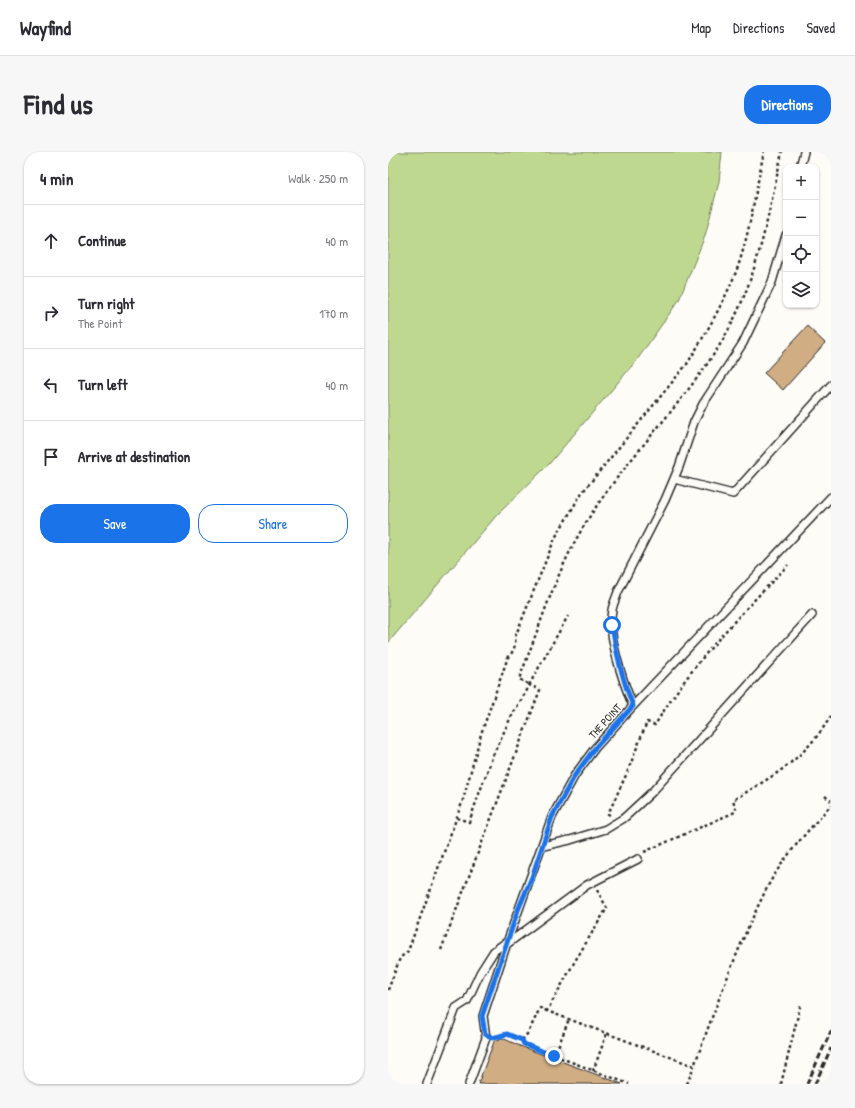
<!DOCTYPE html>
<html lang="en">
<head>
<meta charset="utf-8">
<style>
	body { margin:0; font-family:"Patrick Hand",sans-serif; background:#f7f7f7; color:#2b2b33 }
	.controls { position:absolute; right:12px; top:12px; display:grid; overflow:hidden; border-radius:8px; box-shadow:0 1px 3px #0004 }
	.controls button { width:36px; height:36px; display:grid; place-items:center; padding:0; border:0; border-bottom:1px solid #e1e1e2; background:#fff; color:#2b2b33; font:20px sans-serif }
	.stop { position:absolute; width:12px; height:12px; margin:-9px; border:3px solid #1a73e8; border-radius:50%; background:#fff }
	.stop.end { background:#1a73e8; border-color:#fff; box-shadow:0 1px 4px #0008 }
	.list { margin:0; padding:0; list-style:none }
	h2 { display:flex; justify-content:space-between; align-items:center; height:52px; margin:0; padding:0 16px; font-size:17px }
	h2 small { font-size:13px; font-weight:400; color:#7c7c81 }
	.list li { display:grid; grid-template-columns:26px 1fr auto; gap:12px; align-items:center; box-sizing:border-box; height:72px; padding:0 16px; border-top:1px solid #e1e1e2 }
	.list b { display:block; font-size:15px; white-space:nowrap }
	.list p { margin:0; font-size:13px; white-space:nowrap; color:#7c7c81 }
	.list em { font-size:13px; font-style:normal; color:#7c7c81 }
	.actions { display:flex; gap:8px; padding:12px 16px }
	.actions a { flex:1; padding:9px 0; border:1px solid #1a73e8; border-radius:16px; text-align:center; font-size:14px; color:#1a73e8 }
	.actions .main { background:#1a73e8; color:#fff }
	.icon { flex:none; width:22px; height:22px; fill:none; stroke:currentColor; stroke-width:2; stroke-linecap:round; stroke-linejoin:round }
	.map { position:relative; flex:none; width:443px; height:932px; overflow:hidden; border-radius:16px }
	header { display:flex; align-items:center; gap:24px; box-sizing:border-box; height:56px; padding:0 20px; background:#fff; border-bottom:1px solid #e1e1e2 }
	header strong { font-size:19px }
	nav { display:flex; gap:22px; margin-inline-start:auto; font-size:14px }
	.intro { display:flex; align-items:center; justify-content:space-between; box-sizing:border-box; height:96px; padding:0 24px }
	h1 { margin:0; font-size:28px }
	.button { padding:10px 18px; border-radius:16px; background:#1a73e8; color:#fff; font-size:14px; font-weight:700 }
	main { display:flex; gap:24px; padding:0 24px }
	aside { flex:1; background:#fff; border-radius:16px; box-shadow:0 1px 3px #0004 }
	.map>svg:first-child { display:block }
</style>
</head>
<body>
<header>
<strong>Wayfind</strong>
<nav><a>Map</a><a>Directions</a><a>Saved</a></nav>
</header>
<div class="intro"><h1>Find us</h1><a class="button">Directions</a></div>
<main>
<aside>
<h2>4 min<small>Walk · 250 m</small></h2>
<ul class="list">
<li><svg class="icon" aria-label="ahead" viewBox="0 0 24 24"><path d="M12 20V5M6 11l6-6 6 6"/></svg><div><b>Continue</b></div><em>40 m</em></li>
<li><svg class="icon" aria-label="right" viewBox="0 0 24 24"><path d="M7 20v-9h11M14 6l5 5-5 5"/></svg><div><b>Turn right</b><p>The Point</p></div><em>170 m</em></li>
<li><svg class="icon" aria-label="left" viewBox="0 0 24 24"><path d="M17 20v-9H6M10 6l-5 5 5 5"/></svg><div><b>Turn left</b></div><em>40 m</em></li>
<li><svg class="icon" aria-label="arrive" viewBox="0 0 24 24"><path d="M6 21V4h12l-3 4 3 4H6"/></svg><div><b>Arrive at destination</b></div></li>
</ul>
<div class="actions"><a class="main">Save</a><a>Share</a></div>
</aside>
<div class="map">
<svg width="443" height="932" viewBox="0 0 443 932">
	<rect width="100%" height="100%" fill="#fdfcf7"/>
	<filter id="ink" filterUnits="userSpaceOnUse"><feTurbulence type="fractalNoise" baseFrequency=".025" numOctaves="2"/><feDisplacementMap in="SourceGraphic" scale="8" xChannelSelector="R" yChannelSelector="G"/><feConvolveMatrix kernelMatrix="1 2 1 2 8 2 1 2 1" color-interpolation-filters="sRGB"/></filter>
	<g filter="url(#ink)">
		<!-- green -->
		<path fill="#bfd88f" stroke="#75825d" d="M0,0H334L331,30L317,84L291,148L249,208L161,312L108,364L0,491Z"/>
		<!-- building -->
		<path fill="#d1ad83" stroke="#2b2b2b" d="M419,174L437,191L395,238L376,221Z
			M112,885L132,894L234,932H90L107,887L111,889Z"/>
		<g fill="none" stroke-linecap="round" stroke-linejoin="round">
			<defs>
				<path id="lane" d="M412,15L416,0
					M286,327L345,342L443,233
					M245,554C235,530 219,483 224,458C225,452 228,446 230,440L277,348L291,315L306,270L315,252L355,191L384,130L398,83
					M155,694L182,688L218,677L236,666L264,640L424,463
					M39,932L68,856L79,849L92,821L106,799L117,791L119,792L199,733L250,707
					M81,932L98,886L95,864L121,785L164,665L187,623L207,596L245,554L443,345"/>
			</defs>
			<!-- lane casing -->
			<use href="#lane" stroke="#2b2b2b" stroke-width="10"/>
			<!-- path -->
			<path stroke="#2b2b2b" stroke-width="2.5" stroke-dasharray="3 3" stroke-linecap="butt" d="M140,532L131,527C151,477 166,425 194,377C233,311 292,257 333,191C368,133 380,66 394,0
				M141,533L180,464
				M437,644L443,649
				M222,663L220,662L239,621L259,570L267,573C304,511 350,465 400,413
				M256,700L347,660L348,657L345,648C387,623 416,608 443,564
				M209,738L219,756L187,809L159,859L306,914C329,852 351,790 381,732C397,703 421,678 443,653
				M53,798L152,538L142,533L123,565L105,603L81,670L69,666
				M0,838L12,806L20,799L75,648L93,582L120,505C126,500 128,492 127,485L167,386L193,342L299,212C317,183 335,152 348,120C362,82 367,40 376,0
				M107,885L119,882L134,888L136,892L241,932
				M134,888L140,881L152,856L159,859
				M166,905L181,867
				M205,919L219,881
				M299,932L306,914
				M393,932L413,851"/>
			<!-- lane -->
			<use href="#lane" stroke="#fdfcf7" stroke-width="7"/>
			<!-- rail -->
			<path stroke="#2b2b2b" stroke-width="3" stroke-dasharray="6 3" stroke-linecap="butt" d="M419,932L443,879
				M427,932L443,896"/>
		</g>
	</g>
	<g fill="none" stroke-linecap="round" stroke-linejoin="round" filter="url(#ink)">
		<!-- route -->
		<path stroke="#1a73e8" stroke-width="5" d="M166,904L136,892L134,888L119,882L105,886L97,882L94,864L130,758L144,725L164,665L187,623L207,596L245,554C234,527 228,501 224,473"/>
	</g>
	<g text-anchor="middle" stroke-width="3" stroke-linejoin="round" paint-order="stroke">
		<!-- street labels -->
		<g font-size="11" fill="#2b2b2b" stroke="#fdfcf7">
			<text transform="translate(217 569) rotate(-48)" y="4">THE POINT</text>
		</g>
	</g>
</svg>
<div class="controls">
<button>+</button>
<button>−</button>
<button><svg class="icon" aria-label="locate" viewBox="0 0 24 24"><circle cx="12" cy="12" r="6"/><path d="M12 2v4M12 18v4M2 12h4M18 12h4"/></svg></button>
<button><svg class="icon" aria-label="layers" viewBox="0 0 24 24"><path d="M12 4l9 5-9 5-9-5zM3 14l9 5 9-5"/></svg></button>
</div>
<div class="stop" style="left:224px;top:473px"></div>
<div class="stop end" style="left:166px;top:904px"></div>
</div>
</main>
</body>
</html>
